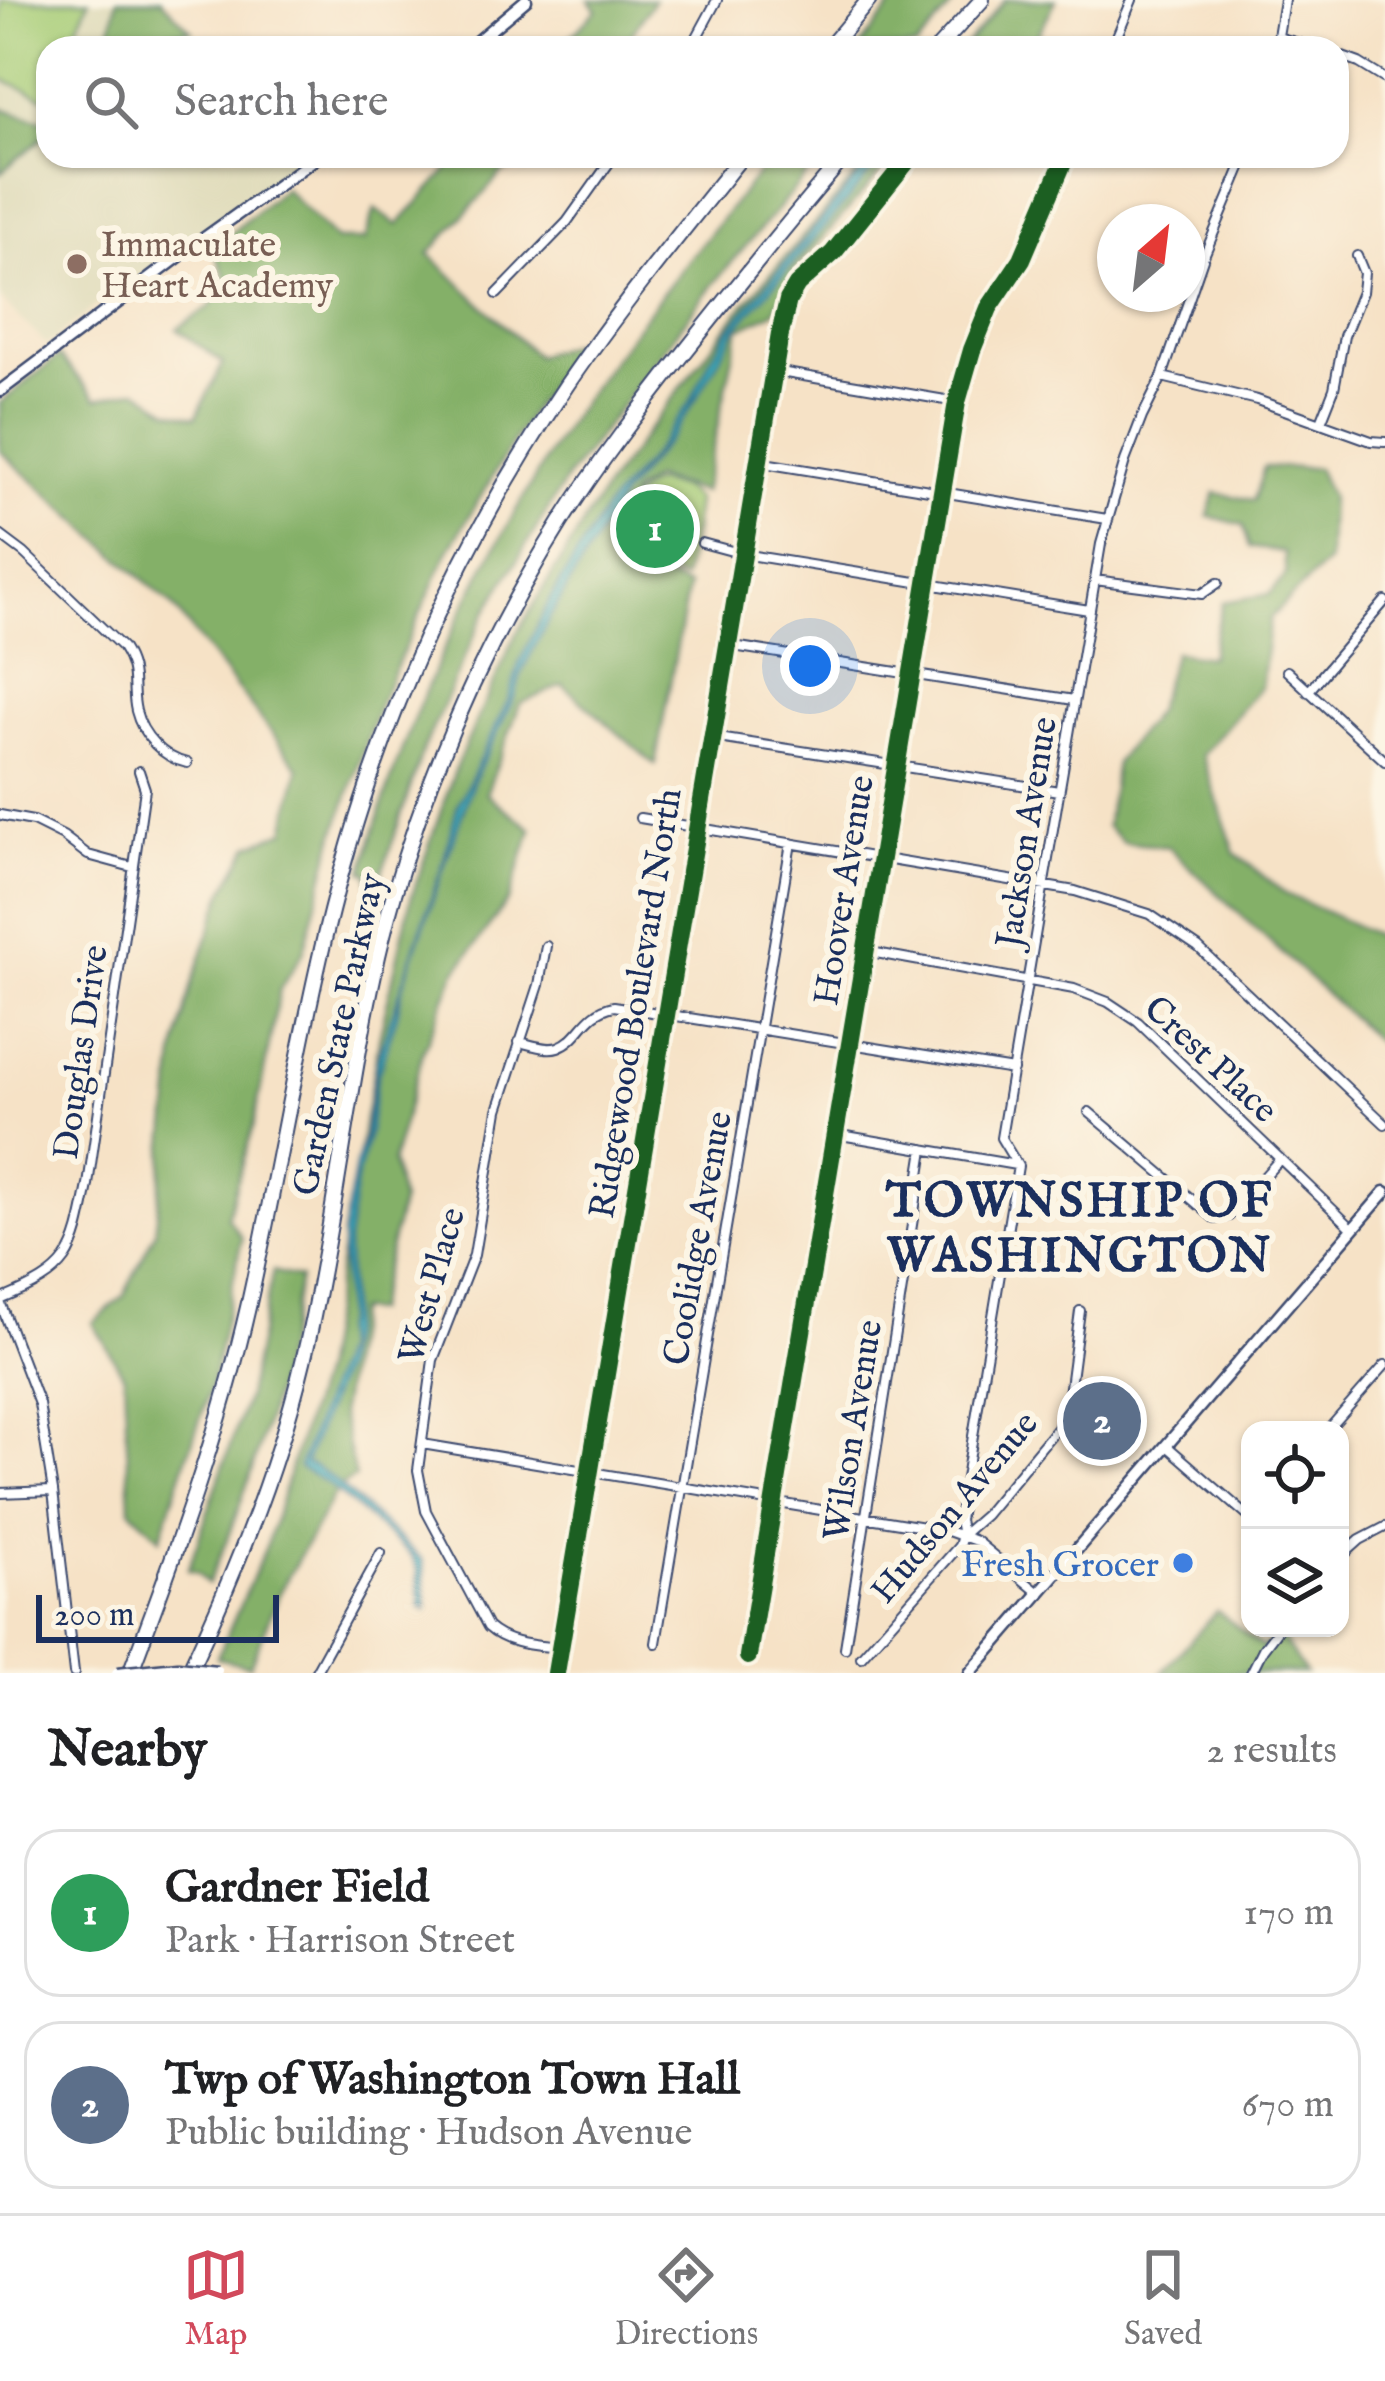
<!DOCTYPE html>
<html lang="en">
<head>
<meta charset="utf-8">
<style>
	body { margin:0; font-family:"IM FELL English",serif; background:#f6f6f6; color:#202124 }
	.controls { position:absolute; right:36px; bottom:36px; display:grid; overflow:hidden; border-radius:24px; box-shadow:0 3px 9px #0004 }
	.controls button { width:108px; height:108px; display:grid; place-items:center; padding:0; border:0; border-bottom:3px solid #e0e0e0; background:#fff; color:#202124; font:60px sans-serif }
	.compass { position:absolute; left:1097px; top:204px; width:108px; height:108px; border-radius:50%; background:#fff; box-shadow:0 3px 9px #0004; rotate:28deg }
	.scale { position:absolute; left:36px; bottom:30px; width:243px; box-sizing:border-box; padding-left:12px; border:6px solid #1b2f5e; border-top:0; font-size:33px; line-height:42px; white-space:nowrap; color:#1b2f5e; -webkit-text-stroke:9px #fcf5e5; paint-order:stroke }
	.you { position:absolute; left:810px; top:666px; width:42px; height:42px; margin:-30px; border:9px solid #fff; border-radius:50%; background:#1a73e8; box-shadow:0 0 0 18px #1a73e833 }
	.badge { display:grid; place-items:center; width:78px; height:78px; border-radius:50%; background:#d1495b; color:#fff; font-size:39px; font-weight:700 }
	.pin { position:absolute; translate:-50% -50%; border:6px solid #fff; box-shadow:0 3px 12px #0006 }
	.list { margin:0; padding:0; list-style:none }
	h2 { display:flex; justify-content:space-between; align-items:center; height:156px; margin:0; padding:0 48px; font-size:51px }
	h2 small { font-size:39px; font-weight:400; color:#757577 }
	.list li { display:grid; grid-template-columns:78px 1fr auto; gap:36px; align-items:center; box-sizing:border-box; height:168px; margin:0 24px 24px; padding:0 24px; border:3px solid #e0e0e0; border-radius:36px }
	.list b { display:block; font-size:45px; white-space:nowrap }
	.list p { margin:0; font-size:39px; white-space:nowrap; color:#757577 }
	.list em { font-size:39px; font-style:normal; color:#757577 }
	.icon { flex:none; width:66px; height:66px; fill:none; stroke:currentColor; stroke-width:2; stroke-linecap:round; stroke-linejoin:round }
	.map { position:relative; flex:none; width:1385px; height:1673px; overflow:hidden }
	.search { position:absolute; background:#fff; box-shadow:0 3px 9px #0004; left:36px; right:36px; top:36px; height:132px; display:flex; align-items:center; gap:30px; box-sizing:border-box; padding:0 42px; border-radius:36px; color:#757577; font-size:45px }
	.sheet { height:540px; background:#fff }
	nav { display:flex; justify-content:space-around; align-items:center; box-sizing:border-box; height:168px; border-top:3px solid #e0e0e0; background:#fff; font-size:33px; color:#757577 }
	nav a { display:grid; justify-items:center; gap:6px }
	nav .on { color:#d1495b }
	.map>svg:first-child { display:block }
</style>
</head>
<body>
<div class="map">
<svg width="1385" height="1673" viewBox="0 0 1385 1673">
	<rect width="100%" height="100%" fill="#fcf5e5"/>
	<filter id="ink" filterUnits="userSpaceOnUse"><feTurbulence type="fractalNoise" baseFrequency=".00833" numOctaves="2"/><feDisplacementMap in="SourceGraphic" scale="24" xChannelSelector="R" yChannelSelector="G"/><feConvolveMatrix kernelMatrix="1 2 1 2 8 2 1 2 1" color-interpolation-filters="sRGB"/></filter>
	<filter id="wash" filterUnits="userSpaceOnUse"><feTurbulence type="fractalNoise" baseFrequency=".004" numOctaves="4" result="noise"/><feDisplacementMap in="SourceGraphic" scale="48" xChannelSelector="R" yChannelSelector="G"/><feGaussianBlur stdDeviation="2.7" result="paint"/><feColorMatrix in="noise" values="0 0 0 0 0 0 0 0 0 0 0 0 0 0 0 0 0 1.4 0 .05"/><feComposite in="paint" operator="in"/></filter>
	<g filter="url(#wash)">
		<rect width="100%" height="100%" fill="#f6e2c6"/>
		<!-- built -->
		<path fill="#e0dcbb" d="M0,0H117L109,42L191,30L207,48H48V122L0,108Z
			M48,133V156H307L97,305L47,345L0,298V173Z"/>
		<!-- green -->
		<path fill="#a6cc76" stroke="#607e6a" stroke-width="3" d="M1,0H89L68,48H48V91L45,98L0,78Z
			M656,482L684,489L696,500L693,531L683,579L608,551C618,524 626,492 656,482Z"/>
		<!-- forest -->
		<path fill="#84b067" stroke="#507062" stroke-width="3" d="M117,0H161L191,30L108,42Z
			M589,0H654L622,48H559L597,10Z
			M897,0H957L916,48H859Z
			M1005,0H1056L1031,48H964Z
			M0,108L48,122V133L0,173Z
			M460,156H545L503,172L429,254L536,356L580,341L533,408L448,552L380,702L335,834L304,951L280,989L254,1123L227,1217L242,1238L211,1386L160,1538L130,1509L124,1376L93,1323L123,1297L155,1232L175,1056L192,984L224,891L250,845L285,831L299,768L172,605L0,451V403L59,356L97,399L137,389L169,410L196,417L223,363L177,329L211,306L226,277L214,253L231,233L284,188L336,240H365L375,209L398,225Z
			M772,156H823L709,289L567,478L483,617L423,750L372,903L368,873L363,871C398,739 456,612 525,495C539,471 552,447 567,424C630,331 701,244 772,156Z
			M872,156H895L793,272L774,312L739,329L703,492L654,478L633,492L604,551L688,587L655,765L563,685L520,704L486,794L532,829L509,899L455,973L423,1052L392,1162L401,1202L374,1312L356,1311L340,1411L355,1478L338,1487L279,1593L250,1666L217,1658L267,1544L320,1373L379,1039L411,898L457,764L516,634L607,485L738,312Z
			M1264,467L1317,468L1330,497L1328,561L1270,618L1261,686L1202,755L1235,853L1284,893L1374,934L1385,952V1049L1168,847L1123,842L1106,826L1116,762L1155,712L1174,652L1210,657L1223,602L1270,594L1286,575L1284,553L1250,547L1243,525L1208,516L1215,493L1254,500Z
			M273,1271L299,1278C280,1383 252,1487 208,1584L197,1572L188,1570L247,1396Z
			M1217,1611L1263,1648L1277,1631L1305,1673H1161Z"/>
		<!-- water -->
		<path fill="#42b1be" stroke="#2e708e" stroke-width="3" d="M876,156H885L735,330L698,396L673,434L622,495L549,618L521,673L515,696L473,782L402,989L397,1015L377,1077L369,1132L356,1180L347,1241L349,1317L341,1369L305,1463L314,1466L331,1478L423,1560L427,1609L421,1608L417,1568L412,1556L327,1483L299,1467L341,1351L340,1330L344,1319L342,1235L355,1166L364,1138L377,1060L442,867L458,805L509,699L519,664L550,600L605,509L649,459L692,399L710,360L729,330Z"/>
	</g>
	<g filter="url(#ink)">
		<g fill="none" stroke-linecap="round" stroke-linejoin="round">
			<defs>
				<path id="street" d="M1278,37L1315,48
					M691,48L717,0
					M1112,48L1132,0
					M1276,48L1284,0
					M1337,55L1359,63L1385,79
					M497,294L567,222L614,156
					M774,371L957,402
					M1162,377L1257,400L1371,441L1385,442
					M1321,422L1334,389L1344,336L1362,292L1364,273L1357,256
					M758,462L1107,519
					M0,535L24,553L122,647C139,674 130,685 136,711C142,735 163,758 187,763
					M702,543L743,554L1089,610
					M1095,580L1202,594L1218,583
					M727,645L1074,700
					M1287,671L1385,761
					M1308,692L1385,601
					M712,737L1059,791
					M0,815L33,821L63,836L88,855L132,867
					M640,818L1075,891L1149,914L1198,947L1385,1124
					M546,946L539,985L498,1110L474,1255L433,1360L418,1470L426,1511L488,1627C508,1645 534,1645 559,1648
					M865,951L1074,989L1108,1002L1138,1022L1353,1229
					M519,1042C530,1044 546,1051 558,1047C581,1039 584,1012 614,1006L1013,1070
					M1089,1112L1215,1219L1229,1216L1280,1159
					M835,1134L1016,1165
					M0,1300C71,1271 74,1257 88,1185L145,789L139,771
					M0,1302L39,1404L53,1491L74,1673
					M1328,1430L1385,1365
					M422,1444L948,1531L976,1541L1040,1594
					M1167,1446L1250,1518
					M0,1493L52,1491
					M962,1535L959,1520L1018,1166L1001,1138L1101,544L1125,461L1142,417L1162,377L1204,256L1246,156
					M1340,1558L1360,1540L1385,1527
					M656,1643L791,843
					M845,1648L924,1149
					M748,1656L957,402L972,350L989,308L1022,259L1066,156
					M861,1657L959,1546L962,1535L985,1515L1057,1428L1068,1402L1080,1311
					M315,1673L381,1553
					M556,1673L780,334L788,300L797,285L833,253L911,156
					M1251,1673L1263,1649L1279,1628"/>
				<path id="secondary" d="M469,48L526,0
					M0,391L189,249L319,156
					M970,1673L1385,1192"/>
				<path id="highway" d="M939,47L982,0
					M829,48L869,0
					M130,1673C176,1552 220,1430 249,1303C288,1129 311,951 369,782C416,643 484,509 566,386C620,307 682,231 742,156
					M188,1673C239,1565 282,1457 308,1340C341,1192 352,1040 394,894C432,763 488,638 561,522C598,463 641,408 684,353C737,286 790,220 845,156"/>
			</defs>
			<!-- street casing -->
			<use href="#street" stroke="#3c4a6e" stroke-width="12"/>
			<!-- secondary casing -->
			<use href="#secondary" stroke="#3c4a6e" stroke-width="15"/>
			<!-- highway casing -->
			<use href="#highway" stroke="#3c4a6e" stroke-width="18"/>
			<!-- street -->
			<use href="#street" stroke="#fff" stroke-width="8"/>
			<!-- secondary -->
			<use href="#secondary" stroke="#fff" stroke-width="10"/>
			<!-- highway -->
			<use href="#highway" stroke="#fff" stroke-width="14"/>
			<defs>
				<path id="secondary-bridge" d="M117,1673L178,1667L217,1671"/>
			</defs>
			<!-- secondary-bridge casing -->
			<use href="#secondary-bridge" stroke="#3c4a6e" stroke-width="15" stroke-linecap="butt"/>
			<!-- secondary-bridge -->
			<use href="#secondary-bridge" stroke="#fff" stroke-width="10"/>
			<defs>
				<path id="cycleway" d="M748,1656L957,402L972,350L989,308L1022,259L1066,156
					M556,1673L780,334L788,300L797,285L833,253L911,156"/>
			</defs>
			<!-- cycleway casing -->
			<use href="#cycleway" stroke="#fcf5e5" stroke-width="26"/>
			<!-- cycleway -->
			<use href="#cycleway" stroke="#1b5e20" stroke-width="18"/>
		</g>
	</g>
	<!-- markers -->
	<circle fill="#8d6e63" stroke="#fcf5e5" stroke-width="4.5" cx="77" cy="264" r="12"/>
	<circle fill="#3f7fe0" stroke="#fcf5e5" stroke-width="4.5" cx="1183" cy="1563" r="12"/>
	<g text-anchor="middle" stroke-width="12" stroke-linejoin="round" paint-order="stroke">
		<!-- education labels -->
		<g font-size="36" fill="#785e54" stroke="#fcf5e5" text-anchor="start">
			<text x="101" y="256">Immaculate<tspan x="101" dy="41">Heart Academy</tspan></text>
		</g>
		<!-- street labels -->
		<g font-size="36" fill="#1b2f5e" stroke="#fcf5e5">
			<text transform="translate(1025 832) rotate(-81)" y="13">Jackson Avenue</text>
			<text transform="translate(842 890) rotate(-81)" y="13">Hoover Avenue</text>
			<text transform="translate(634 1003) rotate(-81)" y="13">Ridgewood Boulevard North</text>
			<text transform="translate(337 1034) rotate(-78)" y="13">Garden State Parkway</text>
			<text transform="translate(79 1052) rotate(-82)" y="13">Douglas Drive</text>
			<text transform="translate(1212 1058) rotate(43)" y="13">Crest Place</text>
			<text transform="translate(696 1238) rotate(-80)" y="13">Coolidge Avenue</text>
			<text transform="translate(430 1285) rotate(-74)" y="13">West Place</text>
			<text transform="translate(851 1430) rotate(-81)" y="13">Wilson Avenue</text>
			<text transform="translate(953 1506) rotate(-50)" y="13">Hudson Avenue</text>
		</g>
		<!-- shop labels -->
		<g font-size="36" fill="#366cbe" stroke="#fcf5e5" text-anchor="end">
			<text x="1159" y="1576">Fresh Grocer</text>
		</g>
		<!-- district labels -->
		<g font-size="48" font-weight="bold" letter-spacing="3" fill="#1b2f5e" stroke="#fcf5e5">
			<text x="1080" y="1216">TOWNSHIP OF<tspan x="1080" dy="55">WASHINGTON</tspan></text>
		</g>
	</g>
</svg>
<div class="controls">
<button><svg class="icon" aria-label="locate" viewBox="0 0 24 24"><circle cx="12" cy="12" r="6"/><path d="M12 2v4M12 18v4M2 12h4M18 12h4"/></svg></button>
<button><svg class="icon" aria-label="layers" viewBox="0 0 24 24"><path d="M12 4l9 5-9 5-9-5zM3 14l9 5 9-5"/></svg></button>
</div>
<svg class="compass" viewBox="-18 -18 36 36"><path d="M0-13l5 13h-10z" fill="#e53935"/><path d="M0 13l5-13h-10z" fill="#757577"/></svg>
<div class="scale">200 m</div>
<div class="you"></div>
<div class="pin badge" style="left:655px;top:529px;background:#2e9e5b">1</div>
<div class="pin badge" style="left:1102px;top:1421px;background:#5c6f8a">2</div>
<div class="search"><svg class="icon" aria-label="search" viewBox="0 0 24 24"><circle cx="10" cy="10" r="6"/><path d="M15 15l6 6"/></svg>Search here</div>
</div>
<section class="sheet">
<h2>Nearby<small>2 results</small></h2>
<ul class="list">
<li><span class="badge" style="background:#2e9e5b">1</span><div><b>Gardner Field</b><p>Park · Harrison Street</p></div><em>170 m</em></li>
<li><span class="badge" style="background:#5c6f8a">2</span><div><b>Twp of Washington Town Hall</b><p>Public building · Hudson Avenue</p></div><em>670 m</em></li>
</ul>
</section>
<nav>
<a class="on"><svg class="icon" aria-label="map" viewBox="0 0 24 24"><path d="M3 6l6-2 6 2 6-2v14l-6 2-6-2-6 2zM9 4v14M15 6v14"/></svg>Map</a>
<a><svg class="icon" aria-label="directions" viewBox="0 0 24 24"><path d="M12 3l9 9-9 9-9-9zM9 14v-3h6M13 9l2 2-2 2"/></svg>Directions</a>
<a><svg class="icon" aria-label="saved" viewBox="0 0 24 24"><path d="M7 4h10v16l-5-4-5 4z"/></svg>Saved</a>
</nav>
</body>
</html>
